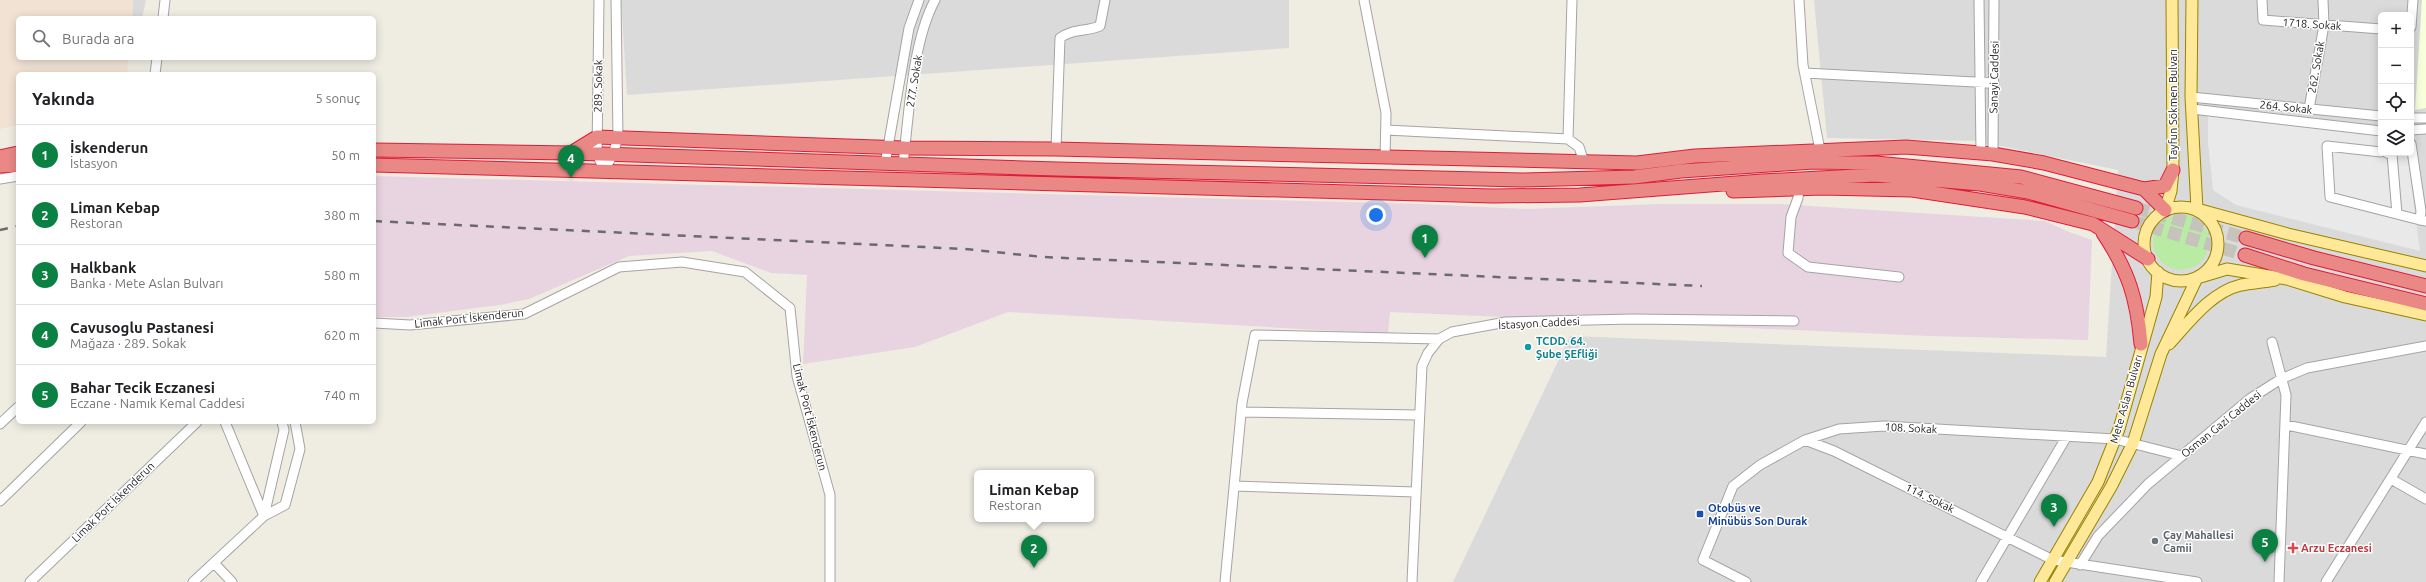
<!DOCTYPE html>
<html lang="tr">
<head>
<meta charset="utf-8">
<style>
	body { margin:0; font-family:Ubuntu,sans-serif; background:#f6f6f6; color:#202124 }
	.controls { position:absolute; right:12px; top:12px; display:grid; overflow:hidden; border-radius:6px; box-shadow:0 2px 10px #0003 }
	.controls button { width:36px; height:36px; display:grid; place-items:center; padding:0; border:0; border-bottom:1px solid #e0e0e0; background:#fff; color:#202124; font:20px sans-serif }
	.you { position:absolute; left:1376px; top:215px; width:14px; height:14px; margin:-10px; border:3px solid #fff; border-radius:50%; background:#1a73e8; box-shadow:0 0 0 6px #1a73e833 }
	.badge { display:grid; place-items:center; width:26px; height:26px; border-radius:50%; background:#0b8043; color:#fff; font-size:13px; font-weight:700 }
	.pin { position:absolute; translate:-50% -33px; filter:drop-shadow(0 1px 2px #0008) }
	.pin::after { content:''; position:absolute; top:21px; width:14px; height:12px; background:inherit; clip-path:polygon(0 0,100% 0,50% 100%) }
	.popup { position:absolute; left:974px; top:470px; width:120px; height:52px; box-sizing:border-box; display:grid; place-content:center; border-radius:6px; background:#fff; filter:drop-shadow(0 1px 3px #0005); font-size:13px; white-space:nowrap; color:#757577 }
	.popup b { font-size:15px; color:#202124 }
	.popup::after { content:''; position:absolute; left:50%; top:100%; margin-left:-8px; border:8px solid transparent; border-top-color:#fff }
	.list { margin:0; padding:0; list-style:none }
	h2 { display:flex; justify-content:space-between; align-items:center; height:52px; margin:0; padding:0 16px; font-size:17px }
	h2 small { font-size:13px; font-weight:400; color:#757577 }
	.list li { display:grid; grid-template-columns:26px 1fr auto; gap:12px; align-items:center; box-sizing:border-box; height:60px; padding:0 16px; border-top:1px solid #e0e0e0 }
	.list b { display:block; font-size:15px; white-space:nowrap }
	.list p { margin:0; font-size:13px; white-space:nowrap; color:#757577 }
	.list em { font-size:13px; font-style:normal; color:#757577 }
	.icon { flex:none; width:22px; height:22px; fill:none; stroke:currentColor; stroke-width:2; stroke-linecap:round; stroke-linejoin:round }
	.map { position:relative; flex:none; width:2426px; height:582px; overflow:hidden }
	.search { position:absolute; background:#fff; box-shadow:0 2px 10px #0003; left:16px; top:16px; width:360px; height:44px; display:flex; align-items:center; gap:10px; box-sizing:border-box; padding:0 14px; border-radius:6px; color:#757577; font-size:15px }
	.panel { position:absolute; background:#fff; box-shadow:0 2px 10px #0003; left:16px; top:72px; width:360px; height:352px; border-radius:6px }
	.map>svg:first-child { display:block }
</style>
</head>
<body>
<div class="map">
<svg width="2426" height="582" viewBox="0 0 2426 582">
	<rect width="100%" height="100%" fill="#efede2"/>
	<!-- residential -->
	<path fill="#dbdada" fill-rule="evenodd" d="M133,0H146L142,18H132Z
		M621,0H1289V48L627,95Z
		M1814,0H2426V582H1453L1570,336L2106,357L2118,170L1976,141L1827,138ZM2381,15H2411V153H2381Z"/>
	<!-- industrial -->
	<path fill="#e8d4e0" d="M374,176L1423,204L1525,209L1661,204H1779L2045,221L2069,232L2092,240L2088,340L1928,336L1390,312L1388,334L1008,312L915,347L803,364L807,275L771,273L712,251L629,256L529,299L500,305L406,317H374Z"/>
	<!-- education -->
	<path fill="#f7ffdb" d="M2422,0H2426V108L2415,110Z"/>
	<!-- military -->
	<path fill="#f1e2d4" d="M0,0H133L132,18H18V58H128L127,74H18V125L0,129Z"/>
	<!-- grass -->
	<path fill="#b9eba5" d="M2153 242a28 28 0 1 1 56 0a28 28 0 1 1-56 0Z"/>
	<!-- parking -->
	<path fill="#e9e9e9" d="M2208,113L2381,133V153H2407L2420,251L2236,205L2213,190L2208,143Z"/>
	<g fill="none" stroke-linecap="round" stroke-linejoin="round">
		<!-- highway-tunnel -->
		<path stroke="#c5c3bb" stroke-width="13" stroke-dasharray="13 6" stroke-linecap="butt" d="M2136,208L2246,238
			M2132,221L2245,255"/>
		<defs>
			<path id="minor" d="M599,0L597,154L604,170
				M1364,0L1386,113L1385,158
				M1799,0L1803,65L1820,150
				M1979,0L1981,153
				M2262,0L2263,20L2381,29
				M163,18L165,0
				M2411,27L2413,0
				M1805,73L1994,83
				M155,74L157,58
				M2191,97L2381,116
				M2192,109L2381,131
				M2309,109L2324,25L2323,0
				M2411,118H2426
				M1386,130L1568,139L1579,147L1584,162
				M2411,130L2426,129
				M1568,139L1572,0
				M2411,144L2421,211L2420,220L2426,221
				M1056,149L1060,38C1074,28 1086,32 1100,26L1105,0
				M2381,152L2327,146L2330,197L2420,220
				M2387,153L2392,154L2397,214
				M1993,154L1994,0
				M885,164L909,28L919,0
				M903,164C909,115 912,43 935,0
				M604,170L613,155L618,137L616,0
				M0,179L18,176
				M1799,189L1798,198L1791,217L1788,253L1808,267L1899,277
				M374,323L410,325L524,314L619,267L682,262L745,272L790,308L797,376L830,495V582
				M2272,342L2286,395L2279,582
				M1241,412L1418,415
				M282,422L284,430L264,516L285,505L300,449L295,422
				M0,424L18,407
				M2286,425L2426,454
				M1805,440L1834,451L2053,560L2197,582
				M2391,479L2426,499
				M1234,486L1415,492
				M0,501L81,422
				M214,563L232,582
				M2080,565L2098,536L2148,484L2251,398L2281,379L2307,368L2426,346
				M30,582L197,422
				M193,582L264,516L225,422
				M1225,582L1242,403L1255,335L1439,339
				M1412,582L1422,366L1428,353L1439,339L1452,332L1506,322L1633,319L1794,321
				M1746,582L1703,560L1733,486L1760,465L1805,440L1839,429L1884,426L2115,439L2182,456
				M1981,582L2067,436
				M2326,582L2426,422"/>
			<path id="major" d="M2192,0L2191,97L2197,209L2288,234L2426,266
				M2144 244a37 37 0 1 1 74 0a37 37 0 1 1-74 0Z
				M2165,210L2171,191L2173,170L2172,0
				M2169,344C2189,322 2211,292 2241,285C2252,283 2264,282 2275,280
				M2040,582L2098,482L2119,429L2156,297L2158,272
				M2055,582L2111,487L2133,443L2161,354L2197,278L2227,269L2287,279L2345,297L2426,315"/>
			<path id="highway" d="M374,150L571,153L1057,169L1522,180L1634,177L1681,171L1813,162L1876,163L2021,177L2136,208
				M571,153L597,137L905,148L1056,149L1637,163L1695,156L1906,147L1993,154L2044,163L2144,189L2165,210
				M0,157L18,153
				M374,165L1493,196L1580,195L1762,181L1875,175L1980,184L2028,192L2132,221
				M0,166L18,165
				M2144,189L2165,186L2173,170
				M1733,191L1822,188L1912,190L2025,207L2093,224L2148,259
				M2103,233C2129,272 2137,299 2141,344
				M2246,238L2314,258L2426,286
				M2245,255L2304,274L2426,304"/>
		</defs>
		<!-- minor casing -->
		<use href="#minor" stroke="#a4a4a4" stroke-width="11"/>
		<!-- major casing -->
		<use href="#major" stroke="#968400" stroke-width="13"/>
		<!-- highway casing -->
		<use href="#highway" stroke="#df1c36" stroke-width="15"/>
		<!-- minor -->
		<use href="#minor" stroke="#fff" stroke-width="9"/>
		<!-- major -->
		<use href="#major" stroke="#ffe897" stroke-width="11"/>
		<!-- highway -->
		<use href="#highway" stroke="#ea8886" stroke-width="13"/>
		<!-- rail -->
		<path stroke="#6b6b6b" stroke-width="2.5" stroke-dasharray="8 8" stroke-linecap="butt" d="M374,221L965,249L1043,257L1702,286
			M0,230L18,226"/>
	</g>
	<!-- markers -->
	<circle fill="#0f9aa8" stroke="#fff" stroke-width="1.5" cx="1528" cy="347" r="4"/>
	<rect fill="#1a4fb4" stroke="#fff" stroke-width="1.5" x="1696" y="510" width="8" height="8" rx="2"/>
	<circle fill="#6b7280" stroke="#fff" stroke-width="1.5" cx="2155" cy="541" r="4"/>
	<path fill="#e0444e" stroke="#fff" stroke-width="1.5" d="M2291 542h4v4h4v4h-4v4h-4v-4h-4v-4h4z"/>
	<g text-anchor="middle" stroke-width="3" stroke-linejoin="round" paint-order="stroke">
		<!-- street labels -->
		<g font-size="11" fill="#1d1d1d" stroke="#fff">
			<text transform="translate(2312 24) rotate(4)" y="4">1718. Sokak</text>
			<text transform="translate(2316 67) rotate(-80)" y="4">262. Sokak</text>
			<text transform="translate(1994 77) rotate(-89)" y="4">Sanayi Caddesi</text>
			<text transform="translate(914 81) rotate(-81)" y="4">277. Sokak</text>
			<text transform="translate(598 86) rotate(-89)" y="4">289. Sokak</text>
			<text transform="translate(2173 105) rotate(-90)" y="4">Tayfun Sökmen Bulvarı</text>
			<text transform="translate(2286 107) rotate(6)" y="4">264. Sokak</text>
			<text transform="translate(469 318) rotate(-6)" y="4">Limak Port İskenderun</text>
			<text transform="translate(1539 323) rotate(-3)" y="4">İstasyon Caddesi</text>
			<text transform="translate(2126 399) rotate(-74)" y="4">Mete Aslan Bulvarı</text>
			<text transform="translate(810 417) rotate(76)" y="4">Limak Port İskenderun</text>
			<text transform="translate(2221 424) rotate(-39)" y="4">Osman Gazi Caddesi</text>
			<text transform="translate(1911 428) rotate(3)" y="4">108. Sokak</text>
			<text transform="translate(1930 498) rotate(26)" y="4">114. Sokak</text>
			<text transform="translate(113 502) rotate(-44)" y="4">Limak Port İskenderun</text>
		</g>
		<!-- culture labels -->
		<g font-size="11" font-weight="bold" fill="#0d838f" stroke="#fff" text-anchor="start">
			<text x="1536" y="345">TCDD. 64.<tspan x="1536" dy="13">Şube ŞEfliği</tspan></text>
		</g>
		<!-- transit labels -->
		<g font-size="11" font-weight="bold" fill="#164399" stroke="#fff" text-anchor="start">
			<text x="1708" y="512">Otobüs ve<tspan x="1708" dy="13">Minübüs Son Durak</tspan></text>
		</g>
		<!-- worship labels -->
		<g font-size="11" font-weight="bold" fill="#5b616d" stroke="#fff" text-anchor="start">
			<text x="2163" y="539">Çay Mahallesi<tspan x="2163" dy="13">Camii</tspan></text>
		</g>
		<!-- health labels -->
		<g font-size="11" font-weight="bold" fill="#be3a42" stroke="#fff" text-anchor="start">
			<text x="2301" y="552">Arzu Eczanesi</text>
		</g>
	</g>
</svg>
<div class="controls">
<button>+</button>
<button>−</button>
<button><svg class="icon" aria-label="locate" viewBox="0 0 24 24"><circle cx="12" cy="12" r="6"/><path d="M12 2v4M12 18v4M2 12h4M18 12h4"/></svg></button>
<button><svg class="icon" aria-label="layers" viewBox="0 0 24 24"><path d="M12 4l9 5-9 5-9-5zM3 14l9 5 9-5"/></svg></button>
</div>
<div class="you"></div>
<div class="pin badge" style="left:1425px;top:258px">1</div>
<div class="pin badge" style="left:1034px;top:568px">2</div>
<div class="popup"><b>Liman Kebap</b>Restoran</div>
<div class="pin badge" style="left:2054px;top:527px">3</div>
<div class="pin badge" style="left:571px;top:178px">4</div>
<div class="pin badge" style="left:2265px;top:562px">5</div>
<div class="search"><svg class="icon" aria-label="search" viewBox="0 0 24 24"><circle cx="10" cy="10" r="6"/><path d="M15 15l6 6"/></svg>Burada ara</div>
<section class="panel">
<h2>Yakında<small>5 sonuç</small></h2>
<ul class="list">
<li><span class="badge">1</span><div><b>İskenderun</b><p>İstasyon</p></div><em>50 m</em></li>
<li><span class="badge">2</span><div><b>Liman Kebap</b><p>Restoran</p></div><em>380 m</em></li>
<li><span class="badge">3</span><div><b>Halkbank</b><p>Banka · Mete Aslan Bulvarı</p></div><em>580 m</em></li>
<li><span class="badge">4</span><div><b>Cavusoglu Pastanesi</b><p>Mağaza · 289. Sokak</p></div><em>620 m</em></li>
<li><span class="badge">5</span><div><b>Bahar Tecik Eczanesi</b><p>Eczane · Namık Kemal Caddesi</p></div><em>740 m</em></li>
</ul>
</section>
</div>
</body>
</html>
